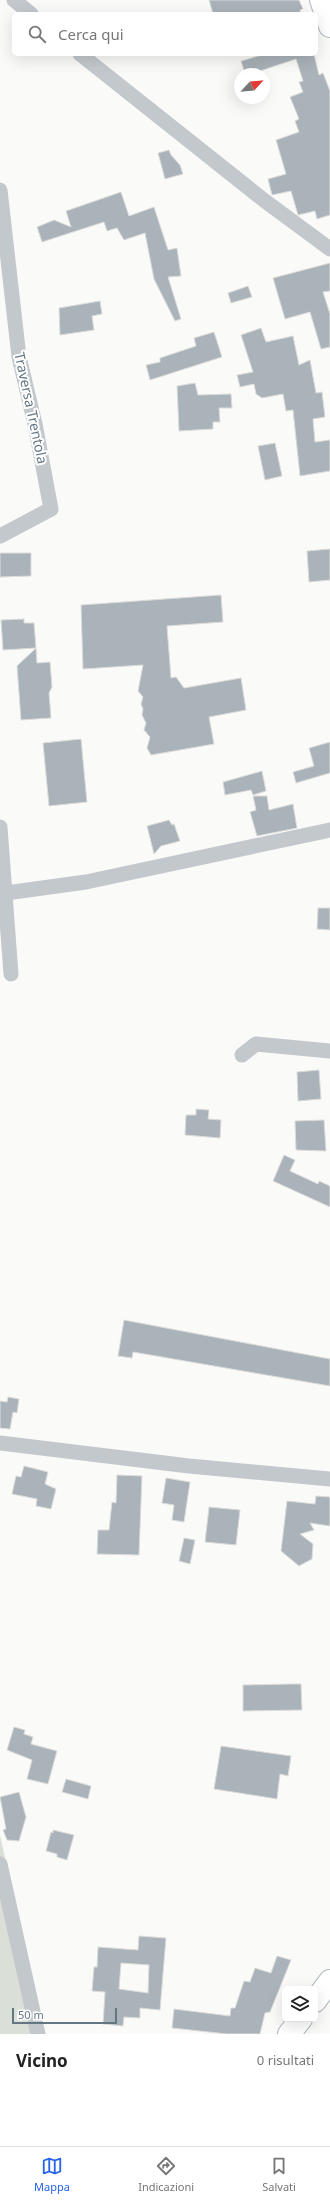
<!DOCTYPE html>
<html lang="it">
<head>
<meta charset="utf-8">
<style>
	body { margin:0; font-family:"Noto Sans",sans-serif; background:#f2f2f2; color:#222 }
	.controls { position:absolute; right:12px; bottom:12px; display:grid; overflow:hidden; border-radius:6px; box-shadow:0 4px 16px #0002 }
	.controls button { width:36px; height:36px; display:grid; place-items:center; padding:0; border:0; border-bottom:1px solid #e0e0e0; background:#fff; color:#222; font:20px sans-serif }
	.compass { position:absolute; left:234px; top:68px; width:36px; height:36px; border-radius:50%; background:#fff; box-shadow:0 4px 16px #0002; rotate:64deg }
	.scale { position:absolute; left:12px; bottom:10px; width:105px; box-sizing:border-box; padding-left:4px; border:2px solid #657683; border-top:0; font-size:11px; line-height:14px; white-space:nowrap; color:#657683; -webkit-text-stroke:3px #fff; paint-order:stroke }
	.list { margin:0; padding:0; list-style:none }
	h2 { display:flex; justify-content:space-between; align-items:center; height:52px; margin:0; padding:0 16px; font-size:17px }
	h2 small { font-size:13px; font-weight:400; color:#767676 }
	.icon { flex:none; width:22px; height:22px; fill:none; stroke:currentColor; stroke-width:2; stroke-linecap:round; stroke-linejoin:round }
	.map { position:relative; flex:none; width:330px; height:2034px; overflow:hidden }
	.search { position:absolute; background:#fff; box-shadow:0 4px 16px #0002; left:12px; right:12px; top:12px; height:44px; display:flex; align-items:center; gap:10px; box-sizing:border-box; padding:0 14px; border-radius:6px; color:#767676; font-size:15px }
	.sheet { height:112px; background:#fff }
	nav { display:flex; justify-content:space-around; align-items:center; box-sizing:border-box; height:56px; border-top:1px solid #e0e0e0; background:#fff; font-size:11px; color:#767676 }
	nav a { display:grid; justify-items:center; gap:2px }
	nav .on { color:#2563eb }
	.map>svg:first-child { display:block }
</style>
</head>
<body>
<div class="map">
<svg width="330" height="2034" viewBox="0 0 330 2034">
	<rect width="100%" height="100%" fill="#fafaf8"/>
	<!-- green -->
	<path fill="#dadfd7" d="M0,1835L44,2034H0Z"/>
	<!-- building -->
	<path fill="#aab3b9" stroke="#dcdcda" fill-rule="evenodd" d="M209,0H299L303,9L300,10L301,14H213Z
		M265,54H314L319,75L323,73L330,91V215L317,219L315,211L298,215L291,191L272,195L268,179L286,174L276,140L299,132L295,121L299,119L290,97L303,92L299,82L303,81L296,59L251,74H245L241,61Z
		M169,150L171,155L180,165L183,174L165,179L158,153Z
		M121,192L129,216L154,207L168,250L177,248L181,276L168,277L181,319L175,321L154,279L145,233L124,240L117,228L107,231L104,222L42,242L37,227L54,220L71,227L66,211Z
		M330,263V291L323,292L330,314V347L321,349L310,312L285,319L273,278Z
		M248,286L252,297L231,303L228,293Z
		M100,301L102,314L92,316L94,330L60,335L59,308Z
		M261,328L266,342L293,336L299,365L310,360L316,393L322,392L325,417L313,419L315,442L330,440V471L300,476L293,410L286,411L283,394L262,398L256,394L254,384L240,387L237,375L253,372L241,335Z
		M214,332L222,357L150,380L146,365L160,362V358L196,346L194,338Z
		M195,383L198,395L231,394L232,408H219L220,422H213V429L179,431L177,386Z
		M275,443L282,476L265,480L258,446Z
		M330,549V580L309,582L307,551Z
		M0,553H31V576L0,577Z
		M221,595L223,622L167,626L171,678L176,677L184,688L241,678L246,710L209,717L214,744L151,755L147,748L150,737L144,730L146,723L142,715L143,709L141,704L143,697L138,691L143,665L83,669L81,605Z
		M24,619V623H34L36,648L3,650L1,620Z
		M36,648L37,663L50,662L52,687L49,693L51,718L21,720L17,666Z
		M81,739L87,802L49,806L43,743Z
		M330,742V773L296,783L293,772L314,766L309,748Z
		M262,771L266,791L253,795L251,790L225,795L223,782Z
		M253,796H267L269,810L293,804L297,828L257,836L250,812L256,810Z
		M169,820L172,825L174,824L180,841L161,846L154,854L147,826Z
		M318,908H330V930L317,929Z
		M319,1070L321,1099L298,1101L297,1072Z
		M196,1109L209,1110L208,1119L221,1120L220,1138L185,1135L186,1115H196Z
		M324,1120L326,1151L296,1150L295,1121Z
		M284,1155L295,1160L290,1171L318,1184L319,1181L330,1186V1207L273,1181Z
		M124,1320L330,1359V1386L133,1352L132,1358L118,1356Z
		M8,1397L19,1399L17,1413L13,1412L10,1429L0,1428V1401L7,1402Z
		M24,1466L48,1472L45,1484L56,1489L51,1509L36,1506L37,1499L12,1494L16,1476L21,1477Z
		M117,1475L142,1476L139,1555L97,1554L98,1530H109L112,1502L116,1503Z
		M166,1478L190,1482L184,1522L172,1520L174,1505L162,1503Z
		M316,1496L330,1497V1526L310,1523L314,1530L300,1534L313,1544L312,1559L299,1566L281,1551L287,1501L315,1504Z
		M209,1507L240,1510L236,1545L205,1542Z
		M184,1538L195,1540L190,1564L179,1561Z
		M292,1684H301L302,1710L243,1711V1685Z
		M14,1727L25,1730L24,1734L33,1737L31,1744L57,1751L48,1784L27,1779L32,1760L7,1750Z
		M221,1746L291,1756L288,1776L280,1774L277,1799L214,1789Z
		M66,1779L91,1786L88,1799L62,1792Z
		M19,1792L26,1817L19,1841L7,1840L3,1830L6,1829L0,1797Z
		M53,1830L74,1835L67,1860L57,1857V1854L46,1851L51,1832L53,1833Z
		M139,1936L166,1938L160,2010L140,2008V2018L124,2017L123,2026L103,2024L105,1992L92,1991L94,1967H97L98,1947L138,1950ZM121,1963L149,1965L148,1993L119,1989Z
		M277,1956L291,1960L270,2012L265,2013L260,2034H227L172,2028L174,2009L230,2016L231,2008H235L244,1981L250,1982L255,1968L271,1973Z"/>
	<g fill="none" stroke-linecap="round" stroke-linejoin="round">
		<defs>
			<path id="secondary" d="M321,0L330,26
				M315,2001L330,1981
				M289,2034L301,2019"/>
		</defs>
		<!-- secondary casing -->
		<use href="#secondary" stroke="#b3babf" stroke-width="24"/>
		<!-- minor -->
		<path stroke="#c3c8cc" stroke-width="15" d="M14,0L31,14
			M80,54L265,201L330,249
			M0,190L19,357L35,424L51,509L0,536
			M0,827L11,974
			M6,893L86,882L330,830
			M242,1055L256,1044L330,1051
			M0,1443L189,1466L330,1479
			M0,1864L38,2034"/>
		<!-- secondary -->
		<use href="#secondary" stroke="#fff" stroke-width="22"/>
	</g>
	<g text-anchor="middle" stroke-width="4" stroke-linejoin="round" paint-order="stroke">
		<!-- street labels -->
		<g font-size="14" fill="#657683" stroke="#fff">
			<text transform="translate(31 408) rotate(78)" y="5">Traversa Trentola</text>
		</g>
	</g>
</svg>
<div class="controls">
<button><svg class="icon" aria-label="layers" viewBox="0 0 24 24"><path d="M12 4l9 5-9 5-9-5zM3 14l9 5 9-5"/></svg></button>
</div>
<svg class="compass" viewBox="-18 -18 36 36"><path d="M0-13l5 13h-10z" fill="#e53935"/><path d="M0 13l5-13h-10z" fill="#767676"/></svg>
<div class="scale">50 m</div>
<div class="search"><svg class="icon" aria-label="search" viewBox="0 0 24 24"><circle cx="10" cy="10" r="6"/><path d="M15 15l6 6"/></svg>Cerca qui</div>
</div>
<section class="sheet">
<h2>Vicino<small>0 risultati</small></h2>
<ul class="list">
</ul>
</section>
<nav>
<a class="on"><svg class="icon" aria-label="map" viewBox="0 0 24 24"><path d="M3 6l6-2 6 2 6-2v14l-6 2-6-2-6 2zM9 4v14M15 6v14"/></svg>Mappa</a>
<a><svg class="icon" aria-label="directions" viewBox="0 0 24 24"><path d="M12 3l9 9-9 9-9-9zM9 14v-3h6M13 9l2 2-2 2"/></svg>Indicazioni</a>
<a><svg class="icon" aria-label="saved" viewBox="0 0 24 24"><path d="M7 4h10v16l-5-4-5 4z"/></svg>Salvati</a>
</nav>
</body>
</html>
